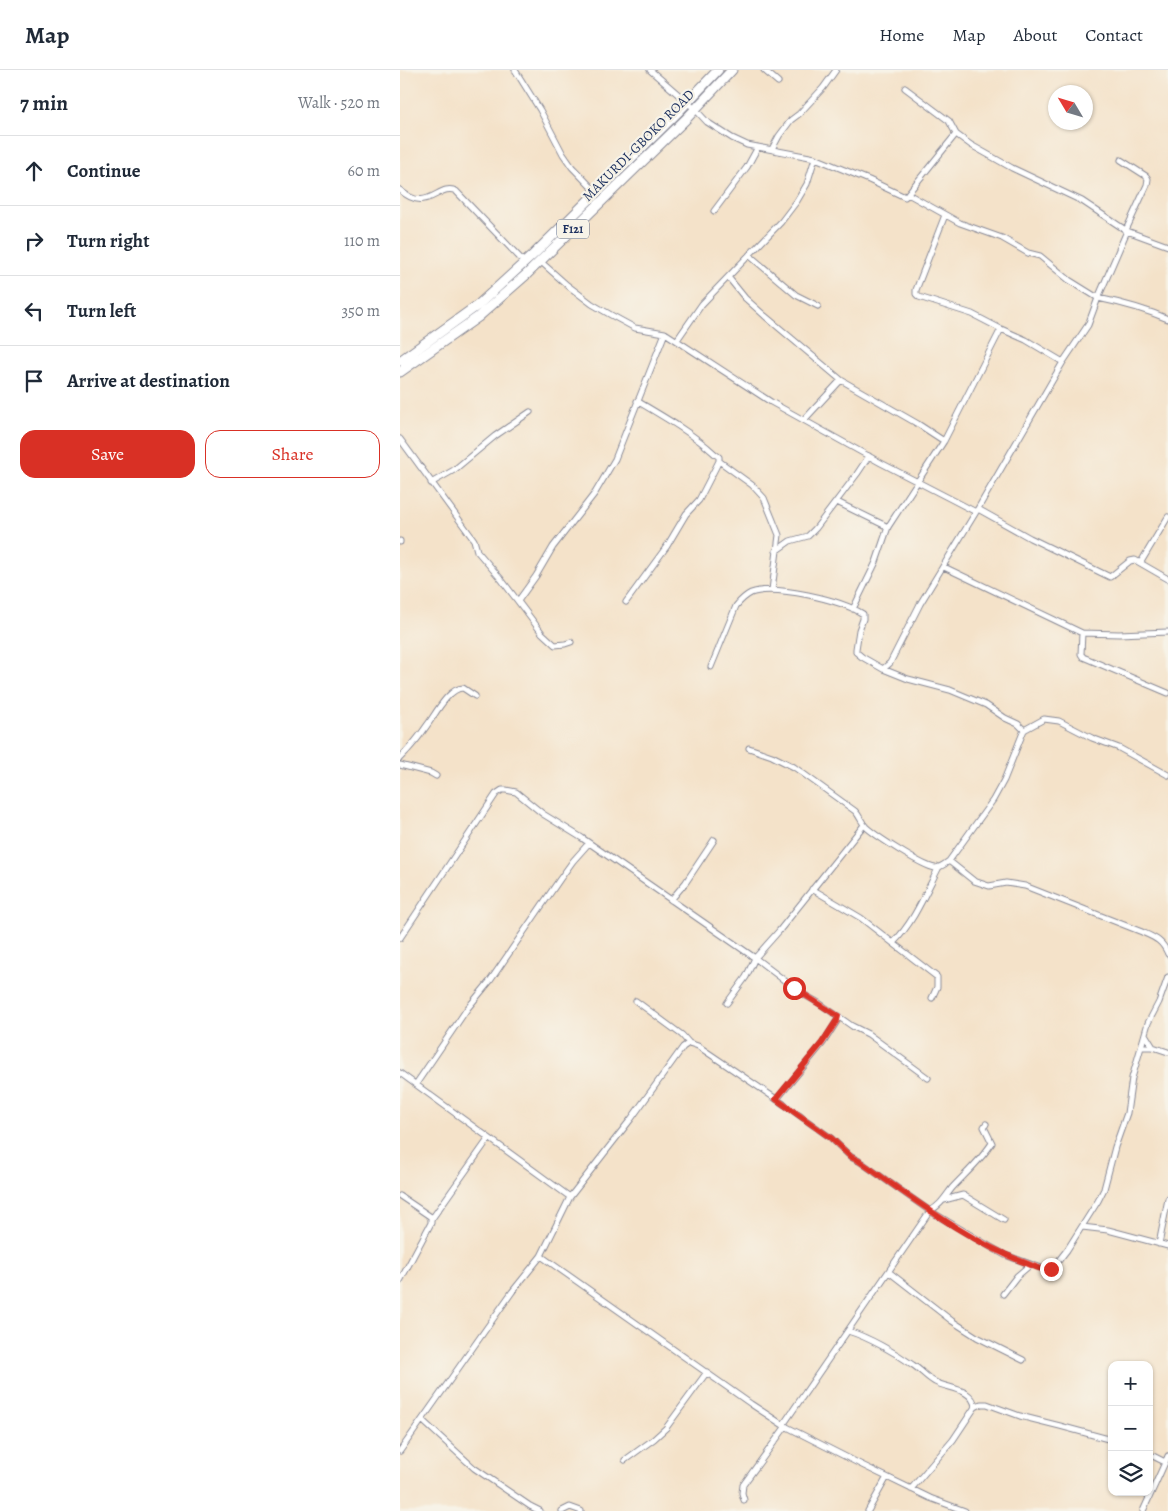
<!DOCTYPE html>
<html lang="en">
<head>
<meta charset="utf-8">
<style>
	body { margin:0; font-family:Alegreya,serif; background:#f6f6f7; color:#1f2937 }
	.controls { position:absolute; right:15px; bottom:15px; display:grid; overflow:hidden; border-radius:10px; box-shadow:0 1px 4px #0004 }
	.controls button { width:45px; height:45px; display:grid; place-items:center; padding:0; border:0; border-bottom:1px solid #e0e1e3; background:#fff; color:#1f2937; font:25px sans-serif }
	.compass { position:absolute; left:648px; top:15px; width:45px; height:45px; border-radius:50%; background:#fff; box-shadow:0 1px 4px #0004; rotate:308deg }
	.stop { position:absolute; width:15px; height:15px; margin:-11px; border:4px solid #d93025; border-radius:50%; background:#fff }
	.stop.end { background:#d93025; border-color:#fff; box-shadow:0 1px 5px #0008 }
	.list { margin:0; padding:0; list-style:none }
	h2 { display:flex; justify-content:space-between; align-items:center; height:65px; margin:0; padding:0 20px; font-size:21px }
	h2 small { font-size:16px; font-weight:400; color:#747a83 }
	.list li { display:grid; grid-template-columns:32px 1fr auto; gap:15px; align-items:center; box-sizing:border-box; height:70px; padding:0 20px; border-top:1px solid #e0e1e3 }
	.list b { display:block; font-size:19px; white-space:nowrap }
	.list em { font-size:16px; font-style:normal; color:#747a83 }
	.actions { display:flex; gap:10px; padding:15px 20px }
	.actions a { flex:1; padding:11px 0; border:1px solid #d93025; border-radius:15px; text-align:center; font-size:18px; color:#d93025 }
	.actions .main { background:#d93025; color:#fff }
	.icon { flex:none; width:28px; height:28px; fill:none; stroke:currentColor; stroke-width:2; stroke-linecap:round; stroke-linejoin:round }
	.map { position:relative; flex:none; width:768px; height:1441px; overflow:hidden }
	header { display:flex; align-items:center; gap:30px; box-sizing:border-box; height:70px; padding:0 25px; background:#fff; border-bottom:1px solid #e0e1e3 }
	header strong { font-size:24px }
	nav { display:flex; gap:28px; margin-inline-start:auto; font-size:18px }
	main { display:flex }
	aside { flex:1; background:#fff }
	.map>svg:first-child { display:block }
</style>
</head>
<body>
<header>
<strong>Map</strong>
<nav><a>Home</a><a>Map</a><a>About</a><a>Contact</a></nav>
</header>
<main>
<aside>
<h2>7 min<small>Walk · 520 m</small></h2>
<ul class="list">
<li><svg class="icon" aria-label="ahead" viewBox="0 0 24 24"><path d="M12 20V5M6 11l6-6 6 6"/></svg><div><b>Continue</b></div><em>60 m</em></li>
<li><svg class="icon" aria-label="right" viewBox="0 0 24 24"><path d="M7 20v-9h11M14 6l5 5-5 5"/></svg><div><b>Turn right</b></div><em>110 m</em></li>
<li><svg class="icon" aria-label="left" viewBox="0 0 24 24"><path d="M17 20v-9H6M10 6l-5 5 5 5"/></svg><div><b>Turn left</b></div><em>350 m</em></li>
<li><svg class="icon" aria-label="arrive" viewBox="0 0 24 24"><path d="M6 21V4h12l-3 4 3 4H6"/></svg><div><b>Arrive at destination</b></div></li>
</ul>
<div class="actions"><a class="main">Save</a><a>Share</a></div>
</aside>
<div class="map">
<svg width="768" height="1441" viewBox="0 0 768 1441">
	<rect width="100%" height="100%" fill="#f7f3e8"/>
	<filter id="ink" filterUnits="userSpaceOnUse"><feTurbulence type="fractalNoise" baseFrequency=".02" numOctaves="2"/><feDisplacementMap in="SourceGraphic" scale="10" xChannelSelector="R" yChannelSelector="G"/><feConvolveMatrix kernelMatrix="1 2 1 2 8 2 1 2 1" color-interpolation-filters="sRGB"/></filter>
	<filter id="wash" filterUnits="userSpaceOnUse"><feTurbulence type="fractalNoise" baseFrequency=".0096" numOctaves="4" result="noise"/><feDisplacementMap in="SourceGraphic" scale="20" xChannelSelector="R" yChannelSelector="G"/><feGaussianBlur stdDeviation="1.12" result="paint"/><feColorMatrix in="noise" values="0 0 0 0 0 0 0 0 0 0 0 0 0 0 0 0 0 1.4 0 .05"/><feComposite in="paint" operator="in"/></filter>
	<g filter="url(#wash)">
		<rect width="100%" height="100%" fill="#f4e2c9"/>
	</g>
	<g filter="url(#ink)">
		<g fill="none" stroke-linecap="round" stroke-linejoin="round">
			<defs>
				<path id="minor" d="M115,0L140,40L163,84L172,97L196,122
					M250,0L295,39L307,52L332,68L347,75L415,88L407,114L397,131L381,152L302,234L277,270
					M364,0L378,12
					M505,18L549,51L556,64
					M372,79L379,66L391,50L399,44L423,18L436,0
					M415,88L469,110L505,127L556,64L571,75L612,98L682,131L727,161
					M721,90L746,106L748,109L747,115L726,160
					M0,120C28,145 39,112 56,121L124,192
					M508,124L560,153L602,168L628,183L640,186L669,210L698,228L727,161L768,176
					M314,141L347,97L358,77
					M545,145L516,220V224L519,227L572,244L601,259
					M349,185L396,225L418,236
					M140,191L167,215L192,234L211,245L235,258L265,263L371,332L481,393L576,442
					M328,207L345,228L365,246L441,310L518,354L544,371L488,457L476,492L453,539
					M404,350L441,310
					M0,369L74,470L77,481L101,509L142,563L155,575L165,574L171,572
					M544,371L601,259L626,270L663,292
					M319,391L352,415L364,428L379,465L372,520
					M31,413L54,400L95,366L130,342
					M437,432L488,457
					M578,439L630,468L710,507L730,491L735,490L768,509
					M0,472V471
					M376,481L390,471L408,466L416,458L457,404L469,386
					M741,492L768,447
					M544,497L682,563L719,564L768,562
					M118,531L136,506L153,477L195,423L215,389L265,263
					M226,532L267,476L286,444L299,430L319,391V387L315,384C292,363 264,347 237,331
					M682,563L681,584L683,587L768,623
					M311,597L336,536C340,531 345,526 351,523C375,514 441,530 463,544V549L459,560L456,579V582L462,587L483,599L508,609L550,620L586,635L605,648L618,654L624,660
					M483,599L490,593L520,534L576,442L663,292L688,255L698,228C722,233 745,239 768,249
					M349,678L372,686L394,697L455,741C460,746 461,752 466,757C476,766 522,796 535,798C540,798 545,794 549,791L593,730L604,710L624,660L644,649L659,651L692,668L719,678L768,705
					M0,688C10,678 20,666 28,654C36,643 49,618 63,618L75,626
					M0,695L31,703L36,706
					M549,791L574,811L589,816L606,813L625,816L742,862C755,868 762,870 768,884
					M412,819L461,848L493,873C514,852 525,824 539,797
					M271,830L286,812L314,770
					M0,868L96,724L102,720H106L116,722L143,744L182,768L355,888L401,923L419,933L452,956L468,964L528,1008
					M493,873L537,907V917L532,928
					M236,931L282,965L289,973
					M327,933L346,907L355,888L379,861L464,755
					M745,964L753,977
					M741,977H753L768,982
					M0,1003L170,1127
					M16,1014L67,939L90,911L160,809L173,791L189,773
					M377,1029L423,973L437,951L438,946
					M0,1126L31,1147V1153L0,1211
					M544,1130L563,1125L604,1150
					M31,1150L89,1068
					M682,1157L708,1160L768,1176
					M759,1174L768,1129
					M141,1186L351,1334L383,1355L462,1395L530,1428L565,1441
					M489,1202L552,1251L577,1267L623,1290
					M603,1224L617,1206L630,1195
					M448,1261C468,1267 496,1283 513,1295C521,1300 527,1308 535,1312C548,1319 573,1318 575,1337
					M22,1350L74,1398L130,1436L140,1441
					M383,1355L530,1141C541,1135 545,1127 552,1118C566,1103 581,1090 592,1073L584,1057L586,1054
					M0,1381L112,1222L141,1186L170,1127L231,1049L283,977L289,973L298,976L385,1035L431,1068L451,1087L459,1091L530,1141L589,1176L605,1185L647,1200L651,1199L656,1194L667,1180L698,1131L704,1119L715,1077L727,1043L732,1008L748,953L759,932L768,907
					M749,1384L765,1392
					M225,1390L254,1369L266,1358L307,1302
					M511,1419L553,1370L575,1337L581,1334H587L620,1346L660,1356L712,1370
					M344,1430L342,1423L343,1415L386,1356
					M162,1441L170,1437L181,1441
					M468,1441L487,1407
					M743,1441L768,1386"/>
				<path id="primary" d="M0,291L78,235L134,184L279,41L318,0
					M0,302L78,247L127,204L287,48L332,0"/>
			</defs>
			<!-- minor casing -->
			<use href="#minor" stroke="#888894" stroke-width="7"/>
			<!-- primary casing -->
			<use href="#primary" stroke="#888894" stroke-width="11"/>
			<!-- minor -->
			<use href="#minor" stroke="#fff" stroke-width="5"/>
			<!-- primary -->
			<use href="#primary" stroke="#fff" stroke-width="9"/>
		</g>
	</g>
	<g fill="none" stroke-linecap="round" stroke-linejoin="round" filter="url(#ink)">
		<!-- route -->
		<path stroke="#d93025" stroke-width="6" d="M394,918L438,946L437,950L422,973L376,1029L431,1068L451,1087L459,1091C511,1127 567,1171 626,1193C634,1196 643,1201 651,1199"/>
	</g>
	<g text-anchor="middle" stroke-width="4.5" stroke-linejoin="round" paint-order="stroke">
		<!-- shield labels -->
		<rect fill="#f7f3e8" stroke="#5d6a87" stroke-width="1" x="157" y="149.5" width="32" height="19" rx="4"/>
		<g font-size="12" font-weight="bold" fill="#1b2f5e">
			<text x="173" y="163">F121</text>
		</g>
		<!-- street labels -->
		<g font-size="14" fill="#1b2f5e" stroke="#f7f3e8">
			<text transform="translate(238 75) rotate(-45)" y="5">MAKURDI-GBOKO ROAD</text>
		</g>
	</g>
</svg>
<div class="controls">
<button>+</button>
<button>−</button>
<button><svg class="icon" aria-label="layers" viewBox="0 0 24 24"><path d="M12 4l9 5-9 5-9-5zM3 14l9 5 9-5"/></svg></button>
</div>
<svg class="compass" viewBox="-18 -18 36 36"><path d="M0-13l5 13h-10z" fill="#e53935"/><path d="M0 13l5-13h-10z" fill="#747a83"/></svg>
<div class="stop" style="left:394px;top:918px"></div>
<div class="stop end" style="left:651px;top:1199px"></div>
</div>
</main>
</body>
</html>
